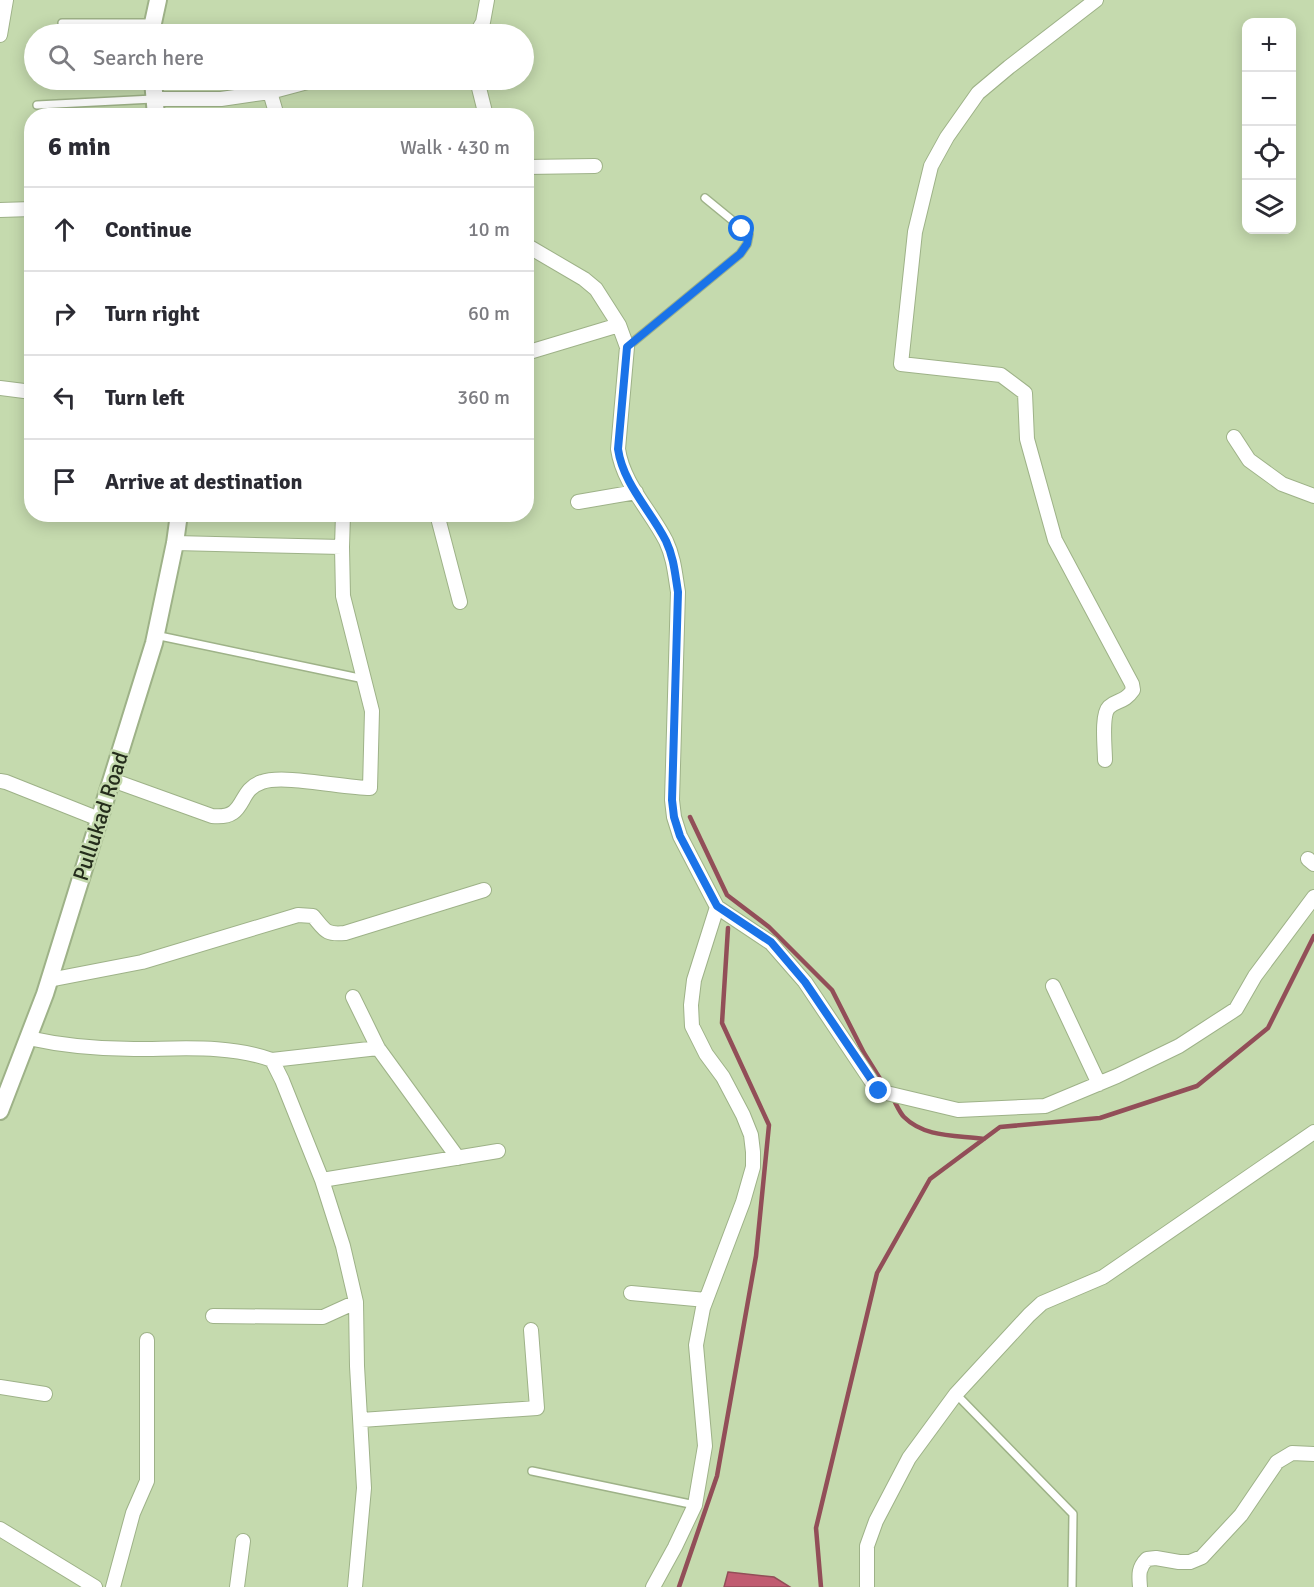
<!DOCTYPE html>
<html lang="en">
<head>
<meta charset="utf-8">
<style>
	body { margin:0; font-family:Signika,sans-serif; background:#f2f2f3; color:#2b2b33 }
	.controls { position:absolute; right:18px; top:18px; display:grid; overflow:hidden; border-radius:12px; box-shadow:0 3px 15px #0003 }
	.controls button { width:54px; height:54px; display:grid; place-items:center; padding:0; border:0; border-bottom:2px solid #e1e1e2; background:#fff; color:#2b2b33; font:30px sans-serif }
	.stop { position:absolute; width:18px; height:18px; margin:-14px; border:4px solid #1a73e8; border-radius:50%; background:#fff }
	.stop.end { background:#1a73e8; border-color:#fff; box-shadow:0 2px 6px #0008 }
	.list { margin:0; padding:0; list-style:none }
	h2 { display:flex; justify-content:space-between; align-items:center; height:78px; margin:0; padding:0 24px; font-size:26px }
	h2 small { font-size:20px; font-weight:400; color:#7c7c81 }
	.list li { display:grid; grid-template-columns:39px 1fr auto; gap:18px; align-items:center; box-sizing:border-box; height:84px; padding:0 24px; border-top:2px solid #e1e1e2 }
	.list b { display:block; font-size:22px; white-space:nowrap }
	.list em { font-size:20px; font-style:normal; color:#7c7c81 }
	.icon { flex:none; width:33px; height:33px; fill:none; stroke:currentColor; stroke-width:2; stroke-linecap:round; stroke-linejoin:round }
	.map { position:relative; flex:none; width:1314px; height:1587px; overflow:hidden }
	.search { position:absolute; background:#fff; box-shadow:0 3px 15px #0003; left:24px; top:24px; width:510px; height:66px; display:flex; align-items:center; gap:15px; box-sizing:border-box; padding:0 21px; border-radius:33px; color:#7c7c81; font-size:22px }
	.panel { position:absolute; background:#fff; box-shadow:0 3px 15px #0003; left:24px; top:108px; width:510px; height:414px; border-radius:24px }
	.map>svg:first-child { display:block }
</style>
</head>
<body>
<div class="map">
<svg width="1314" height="1587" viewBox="0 0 1314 1587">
	<rect width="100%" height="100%" fill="#c5daae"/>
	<!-- water -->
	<path fill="#c15c71" stroke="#924e58" stroke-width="1.5" d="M728,1572L774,1577L790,1587H724Z"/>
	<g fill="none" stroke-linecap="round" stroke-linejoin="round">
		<!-- stream -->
		<path stroke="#924e58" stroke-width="4.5" d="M690,817L727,895L769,927L832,990L864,1053L887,1090
			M892,1097C896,1103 899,1112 904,1117C925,1138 957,1135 984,1139
			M679,1587L717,1476L756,1256L769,1125L722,1023L728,928
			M821,1587L816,1528L877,1273L930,1179L1000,1127L1100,1118L1197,1086L1268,1028L1314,936"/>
		<defs>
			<path id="service" d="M62,23H153
				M37,105L153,99
				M627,347L740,254L747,244L749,234L705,198
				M155,635L364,679
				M956,1394L1073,1514L1072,1587
				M532,1471L695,1505"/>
			<path id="minor" d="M1096,0L1009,67L978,93L947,137L931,166L915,232L901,364L1001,375L1025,393L1027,439L1055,540L1132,684L1133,690C1124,703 1118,699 1109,707C1101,715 1105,748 1105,760
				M476,34L483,22L487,0
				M0,35L6,0
				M477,80L486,116
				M270,92L277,116
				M153,99H221L270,92L315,80
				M526,167L595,166
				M0,210L32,209
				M526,245L584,279L596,289L619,325L627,347L618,449C623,484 651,511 666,541C674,558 675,574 678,592L672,800L674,817L680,836L717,907L771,943L805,982L878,1091L958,1110L1045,1106L1117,1076L1179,1046L1236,1009L1255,976L1314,897
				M526,353L619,325
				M0,388L32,392
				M1234,437L1249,460L1282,484L1314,496
				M578,502L636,492
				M437,514L460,602
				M342,547L343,514
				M112,780L212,816C248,820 236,790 262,782C283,774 344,788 370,788L372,711L343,596L342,547L175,543
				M0,781L6,782L99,819
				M1308,859L1314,864
				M49,980L142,962L298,915L313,916C325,930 325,935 345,933L484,890
				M1053,986L1099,1084
				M353,997L378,1048L458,1158
				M28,1038C64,1046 98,1049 134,1049C180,1049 228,1044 272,1060L282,1080L322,1180L343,1246L356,1302L357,1366L364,1488L355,1587
				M272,1060L378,1048
				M322,1180L498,1151
				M631,1293L706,1300
				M213,1316L323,1317L356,1302
				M0,1387L45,1394
				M361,1420L537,1408L531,1330
				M0,1529L95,1587
				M113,1587L133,1513L147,1481V1340
				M237,1587L243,1541
				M653,1587L675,1547L695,1505L705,1446L696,1345L703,1308L743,1202L753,1167V1152L751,1135L743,1115L723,1077L706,1054L692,1026L691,1005L694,980L717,907
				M867,1587V1546L876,1521L909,1458L956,1394L1029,1315L1042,1303L1103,1277L1314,1132
				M1140,1587C1139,1575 1138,1568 1147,1559L1156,1558L1179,1562H1190L1202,1557L1241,1515L1277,1462L1292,1453L1314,1454"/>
			<path id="tertiary" d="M153,34V23L158,0
				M153,80L156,116
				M0,1111L45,994L154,643L175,543L179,514"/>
		</defs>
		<!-- service casing -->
		<use href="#service" stroke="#9eb288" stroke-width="10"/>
		<!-- minor casing -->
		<use href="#minor" stroke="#9eb288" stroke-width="16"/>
		<!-- tertiary casing -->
		<use href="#tertiary" stroke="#9eb288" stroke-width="20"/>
		<!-- service -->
		<use href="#service" stroke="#fff" stroke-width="7"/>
		<!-- minor -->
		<use href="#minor" stroke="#fff" stroke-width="14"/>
		<!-- tertiary -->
		<use href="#tertiary" stroke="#fff" stroke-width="16"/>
	</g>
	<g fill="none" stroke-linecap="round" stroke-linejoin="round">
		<!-- route -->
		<path stroke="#1a73e8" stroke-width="8" d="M742,229L749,234L747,244L740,254L627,347L618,449C623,484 651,511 666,541C674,558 675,574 678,592L672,800L674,817L680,836L717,906L771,942L805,982L879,1091"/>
	</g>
	<g text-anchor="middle" stroke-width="5" stroke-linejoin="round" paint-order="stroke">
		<!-- street labels -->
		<g font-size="22" fill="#252d1c" stroke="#c5daae">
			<text transform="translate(100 816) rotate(-72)" y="8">Pullukad Road</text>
		</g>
	</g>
</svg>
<div class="controls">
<button>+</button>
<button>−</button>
<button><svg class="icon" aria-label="locate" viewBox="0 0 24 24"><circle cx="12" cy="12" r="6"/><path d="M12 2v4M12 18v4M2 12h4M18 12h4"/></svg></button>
<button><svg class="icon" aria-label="layers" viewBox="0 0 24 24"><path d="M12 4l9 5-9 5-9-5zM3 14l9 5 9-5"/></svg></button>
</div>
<div class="stop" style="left:742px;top:229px"></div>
<div class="stop end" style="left:879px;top:1091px"></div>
<div class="search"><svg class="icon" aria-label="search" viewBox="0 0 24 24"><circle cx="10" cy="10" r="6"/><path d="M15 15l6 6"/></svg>Search here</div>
<section class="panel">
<h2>6 min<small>Walk · 430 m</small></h2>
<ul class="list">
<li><svg class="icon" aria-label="ahead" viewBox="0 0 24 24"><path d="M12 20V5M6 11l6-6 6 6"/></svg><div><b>Continue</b></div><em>10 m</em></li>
<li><svg class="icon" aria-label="right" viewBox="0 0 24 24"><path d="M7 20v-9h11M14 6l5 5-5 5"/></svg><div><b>Turn right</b></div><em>60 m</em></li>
<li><svg class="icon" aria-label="left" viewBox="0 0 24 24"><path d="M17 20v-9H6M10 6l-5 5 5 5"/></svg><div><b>Turn left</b></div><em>360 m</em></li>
<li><svg class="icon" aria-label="arrive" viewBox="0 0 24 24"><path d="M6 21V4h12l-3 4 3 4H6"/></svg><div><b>Arrive at destination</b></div></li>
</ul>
</section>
</div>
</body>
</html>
